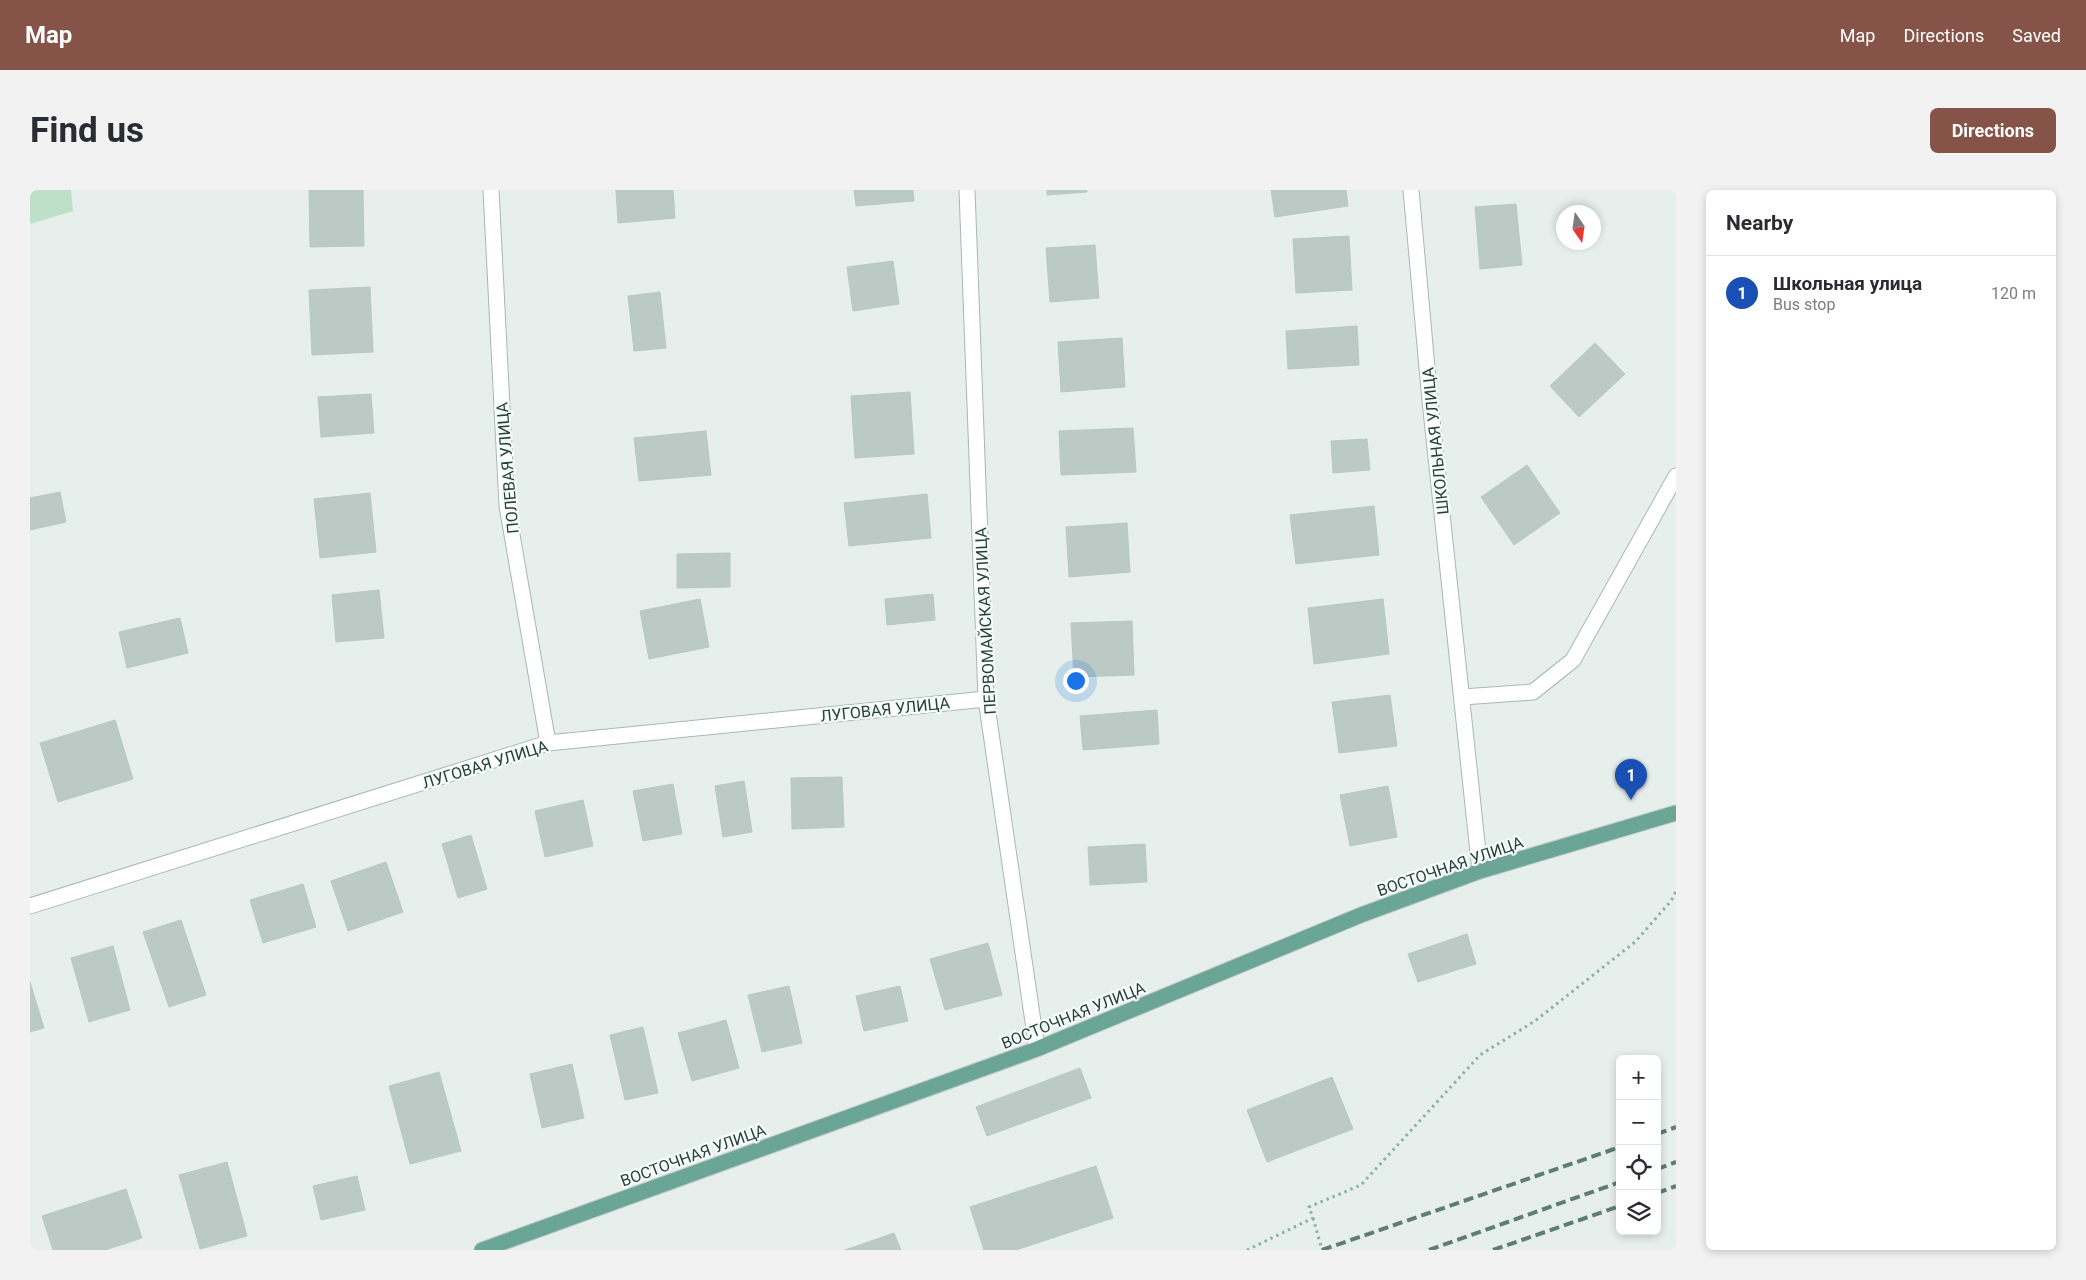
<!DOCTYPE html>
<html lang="en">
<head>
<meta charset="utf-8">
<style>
	body { margin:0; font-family:Roboto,sans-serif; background:#f2f2f3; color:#2b2b33 }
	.controls { position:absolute; right:15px; bottom:15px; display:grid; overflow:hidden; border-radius:8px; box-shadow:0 2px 8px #0003 }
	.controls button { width:45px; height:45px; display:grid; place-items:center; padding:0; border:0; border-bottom:1px solid #e1e1e2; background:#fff; color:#2b2b33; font:25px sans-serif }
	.compass { position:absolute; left:1526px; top:15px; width:45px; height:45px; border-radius:50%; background:#fff; box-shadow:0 2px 8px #0003; rotate:167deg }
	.you { position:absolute; left:1045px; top:490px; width:18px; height:18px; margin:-12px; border:4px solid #fff; border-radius:50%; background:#1a73e8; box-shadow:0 0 0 8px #1a73e833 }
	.badge { display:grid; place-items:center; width:32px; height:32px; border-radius:50%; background:#855347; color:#fff; font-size:16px; font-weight:700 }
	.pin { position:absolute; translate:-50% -41px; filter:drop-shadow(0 1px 2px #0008) }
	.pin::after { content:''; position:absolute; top:26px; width:18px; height:15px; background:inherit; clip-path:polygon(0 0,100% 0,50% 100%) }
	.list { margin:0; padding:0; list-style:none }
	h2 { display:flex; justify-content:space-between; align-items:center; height:65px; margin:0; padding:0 20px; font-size:21px }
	h2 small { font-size:16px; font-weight:400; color:#7c7c81 }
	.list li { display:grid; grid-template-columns:32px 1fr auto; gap:15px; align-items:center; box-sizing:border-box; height:75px; padding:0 20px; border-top:1px solid #e1e1e2 }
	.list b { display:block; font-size:19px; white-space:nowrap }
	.list p { margin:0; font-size:16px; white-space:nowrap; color:#7c7c81 }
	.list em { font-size:16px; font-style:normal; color:#7c7c81 }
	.icon { flex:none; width:28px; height:28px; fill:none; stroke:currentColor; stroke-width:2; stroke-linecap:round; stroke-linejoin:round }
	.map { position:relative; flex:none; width:1646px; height:1060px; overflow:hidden; border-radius:8px }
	header { display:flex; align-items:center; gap:30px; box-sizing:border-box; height:70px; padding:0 25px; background:#855347; color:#fff }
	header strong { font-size:24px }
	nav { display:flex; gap:28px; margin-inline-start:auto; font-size:18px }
	.intro { display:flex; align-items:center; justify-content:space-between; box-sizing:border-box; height:120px; padding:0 30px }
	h1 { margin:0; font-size:35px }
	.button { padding:12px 22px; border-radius:8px; background:#855347; color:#fff; font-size:18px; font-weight:700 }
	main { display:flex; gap:30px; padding:0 30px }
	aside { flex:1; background:#fff; border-radius:8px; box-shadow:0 2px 8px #0003 }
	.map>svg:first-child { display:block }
</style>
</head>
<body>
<header>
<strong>Map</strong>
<nav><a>Map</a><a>Directions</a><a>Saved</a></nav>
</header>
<div class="intro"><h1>Find us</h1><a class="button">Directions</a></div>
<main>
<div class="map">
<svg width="1646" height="1060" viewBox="0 0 1646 1060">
	<rect width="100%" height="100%" fill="#e6efeb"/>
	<!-- green -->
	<path fill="#bfe0c8" d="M0,0H41L43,21L0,34Z"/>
	<!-- building -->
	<path fill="#bbcac4" stroke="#b8c9c2" d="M279,0H333L334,56L280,57Z
		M586,0H643L645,28L588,33Z
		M824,0H883L884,11L826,16Z
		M1017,0H1057V2L1017,5Z
		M1241,0H1316L1318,16L1245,27Z
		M1486,14L1492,75L1450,79L1445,17Z
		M1319,46L1322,100L1266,103L1263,49Z
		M1065,55L1069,108L1020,112L1016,58Z
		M863,71L869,114L823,121L817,77Z
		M340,97L343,162L282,165L279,100Z
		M630,102L636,158L604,161L598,106Z
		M1327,136L1329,175L1258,179L1256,141Z
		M1092,148L1095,197L1031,202L1028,152Z
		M1565,153L1595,184L1549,227L1520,196Z
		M880,202L884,264L825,268L821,206Z
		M341,204L344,243L291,247L288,207Z
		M1103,238L1106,282L1031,285L1029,241Z
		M676,241L681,285L609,291L604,248Z
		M1337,249L1340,280L1303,283L1301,251Z
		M1497,275L1530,323L1484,355L1451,307Z
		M30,302L36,332L0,340V308Z
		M340,303L346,362L290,368L284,309Z
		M897,304L901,348L819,356L814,313Z
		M1344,316L1349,365L1266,374L1260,325Z
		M1097,333L1100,382L1039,387L1036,337Z
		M700,363V397L647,398V364Z
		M349,400L354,448L306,452L302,405Z
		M903,404L905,430L857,435L855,409Z
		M670,409L679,457L619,469L610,421Z
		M1353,409L1359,464L1284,474L1278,418Z
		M150,428L158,463L97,478L89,442Z
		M1102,431L1104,485L1044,487L1041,433Z
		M1360,505L1367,556L1309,563L1302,512Z
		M1127,520L1129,554L1053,560L1050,526Z
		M85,530L103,589L28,612L10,553Z
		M812,587L814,637L762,639L761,588Z
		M714,591L722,642L693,647L685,596Z
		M643,594L652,644L613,651L603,601Z
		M1358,596L1367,647L1320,656L1310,605Z
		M553,610L563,656L515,667L505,621Z
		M441,645L457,699L428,708L412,654Z
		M1115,654L1117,692L1060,695L1058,657Z
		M356,672L373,722L318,741L301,691Z
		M273,694L286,737L233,753L220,710Z
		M151,730L176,805L139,817L113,742Z
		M1437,744L1446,774L1388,792L1378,764Z
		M958,753L972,805L915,820L900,769Z
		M83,756L100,820L59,832L41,768Z
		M0,792L14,838L0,842Z
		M759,796L772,853L732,862L718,805Z
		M870,796L878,831L834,841L826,806Z
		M696,830L709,878L662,891L648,843Z
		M613,837L628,903L595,910L580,845Z
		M542,874L554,928L512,938L500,884Z
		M1050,878L1061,908L957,946L946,917Z
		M409,882L431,961L380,974L359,896Z
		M1302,887L1323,939L1237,972L1217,920Z
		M197,972L217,1046L170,1059L149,985Z
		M1066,976L1083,1028L986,1060H954L940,1017Z
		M327,986L335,1020L291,1030L283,996Z
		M96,999L112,1048L75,1060H23L12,1026Z
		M864,1043L871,1060H815Z"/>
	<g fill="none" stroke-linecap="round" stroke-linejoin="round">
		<defs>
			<path id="minor" d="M461,0L477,316L518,553
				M937,0L956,509L1007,859
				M1381,0L1400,211L1450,681
				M1432,507L1503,502L1543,470L1646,286
				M0,716L518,553L956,509"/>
			<path id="primary" d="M452,1060L1007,859L1331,725L1450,681L1646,623"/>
		</defs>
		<!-- minor casing -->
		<use href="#minor" stroke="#a8b8b2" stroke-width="17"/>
		<!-- primary casing -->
		<use href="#primary" stroke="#c2cac8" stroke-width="17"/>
		<!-- path -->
		<path stroke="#86b3a5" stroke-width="3" stroke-dasharray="2.5 4" stroke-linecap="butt" d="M1283,1028L1292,1060
			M1217,1060L1283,1028L1279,1017L1331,995L1450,865L1505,831L1605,752L1641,711L1646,701"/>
		<!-- minor -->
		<use href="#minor" stroke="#fff" stroke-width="15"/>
		<!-- primary -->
		<use href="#primary" stroke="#6aa596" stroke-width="15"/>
		<!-- rail -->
		<path stroke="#5f7d75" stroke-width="4" stroke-dasharray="10 5" stroke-linecap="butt" d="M1627,944L1646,937
			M1627,979L1646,972
			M1627,1003L1646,996
			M1292,1060L1590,957
			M1399,1060L1590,992
			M1463,1060L1590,1016"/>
	</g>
	<g text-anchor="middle" stroke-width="4.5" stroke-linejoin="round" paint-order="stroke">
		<!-- street labels -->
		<g font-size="16" fill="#24423a" stroke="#f7fbf9">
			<text transform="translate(1405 251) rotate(-96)" y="6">ШКОЛЬНАЯ УЛИЦА</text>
			<text transform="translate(477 278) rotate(-95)" y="6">ПОЛЕВАЯ УЛИЦА</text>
			<text transform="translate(955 431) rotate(-93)" y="6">ПЕРВОМАЙСКАЯ УЛИЦА</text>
			<text transform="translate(855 519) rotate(-6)" y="6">ЛУГОВАЯ УЛИЦА</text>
			<text transform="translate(455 574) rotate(-17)" y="6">ЛУГОВАЯ УЛИЦА</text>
			<text transform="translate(1420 676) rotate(-19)" y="6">ВОСТОЧНАЯ УЛИЦА</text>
			<text transform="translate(1043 825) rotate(-22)" y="6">ВОСТОЧНАЯ УЛИЦА</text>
			<text transform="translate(663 965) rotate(-20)" y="6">ВОСТОЧНАЯ УЛИЦА</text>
		</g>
	</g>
</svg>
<div class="controls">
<button>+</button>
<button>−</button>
<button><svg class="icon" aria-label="locate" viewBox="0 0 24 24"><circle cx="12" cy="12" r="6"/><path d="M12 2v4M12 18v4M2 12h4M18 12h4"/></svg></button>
<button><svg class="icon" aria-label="layers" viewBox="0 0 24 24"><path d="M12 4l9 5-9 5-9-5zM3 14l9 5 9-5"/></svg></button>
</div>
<svg class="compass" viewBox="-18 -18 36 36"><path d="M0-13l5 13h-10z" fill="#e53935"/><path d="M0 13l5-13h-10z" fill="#7c7c81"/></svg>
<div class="you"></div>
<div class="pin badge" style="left:1601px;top:610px;background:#1a4fb4">1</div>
</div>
<aside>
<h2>Nearby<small></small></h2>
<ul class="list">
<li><span class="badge" style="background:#1a4fb4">1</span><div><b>Школьная улица</b><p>Bus stop</p></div><em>120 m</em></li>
</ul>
</aside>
</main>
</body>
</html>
